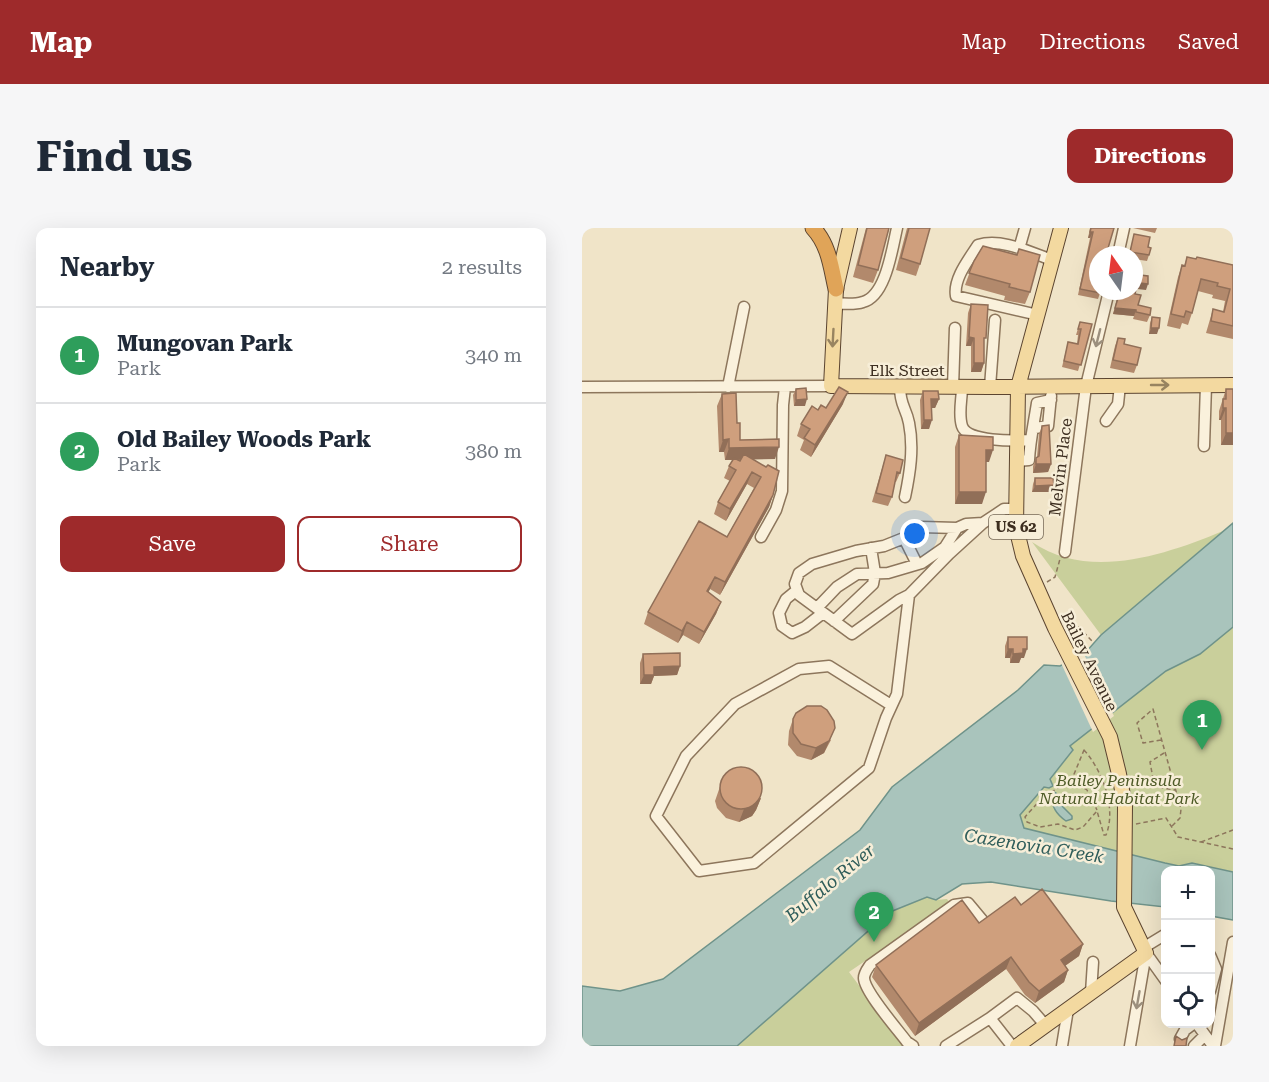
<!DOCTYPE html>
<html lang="en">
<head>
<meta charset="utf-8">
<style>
	body { margin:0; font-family:"Roboto Serif",serif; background:#f6f6f7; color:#1f2937 }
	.controls { position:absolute; right:18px; bottom:18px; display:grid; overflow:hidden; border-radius:12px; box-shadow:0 6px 24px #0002 }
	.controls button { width:54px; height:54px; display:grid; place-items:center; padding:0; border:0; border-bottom:2px solid #e0e1e3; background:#fff; color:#1f2937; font:30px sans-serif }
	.compass { position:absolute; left:507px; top:18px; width:54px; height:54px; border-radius:50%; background:#fff; box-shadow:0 6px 24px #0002; rotate:346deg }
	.you { position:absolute; left:333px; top:306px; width:21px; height:21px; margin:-15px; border:4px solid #fff; border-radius:50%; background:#1a73e8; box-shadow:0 0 0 9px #1a73e833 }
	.badge { display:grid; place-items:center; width:39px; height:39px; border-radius:50%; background:#9e2a2b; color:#fff; font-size:20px; font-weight:700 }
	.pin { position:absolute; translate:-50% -50px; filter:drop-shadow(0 2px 3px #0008) }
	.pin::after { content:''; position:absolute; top:32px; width:21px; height:18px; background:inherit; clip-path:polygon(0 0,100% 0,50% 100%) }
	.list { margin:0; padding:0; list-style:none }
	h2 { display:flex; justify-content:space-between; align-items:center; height:78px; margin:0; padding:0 24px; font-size:26px }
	h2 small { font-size:20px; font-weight:400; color:#747a83 }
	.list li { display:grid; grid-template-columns:39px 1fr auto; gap:18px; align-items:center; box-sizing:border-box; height:96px; padding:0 24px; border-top:2px solid #e0e1e3 }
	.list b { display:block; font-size:22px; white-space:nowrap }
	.list p { margin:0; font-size:20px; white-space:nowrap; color:#747a83 }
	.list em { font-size:20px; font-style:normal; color:#747a83 }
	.actions { display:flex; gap:12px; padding:18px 24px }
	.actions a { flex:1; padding:14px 0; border:2px solid #9e2a2b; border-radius:12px; text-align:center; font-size:21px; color:#9e2a2b }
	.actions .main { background:#9e2a2b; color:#fff }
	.icon { flex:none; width:33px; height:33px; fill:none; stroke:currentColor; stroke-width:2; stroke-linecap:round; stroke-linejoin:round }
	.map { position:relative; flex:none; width:651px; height:818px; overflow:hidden; border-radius:12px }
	header { display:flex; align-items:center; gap:36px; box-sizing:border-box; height:84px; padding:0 30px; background:#9e2a2b; color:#fff }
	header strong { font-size:28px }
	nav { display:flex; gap:33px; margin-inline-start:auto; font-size:21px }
	.intro { display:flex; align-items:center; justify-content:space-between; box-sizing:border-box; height:144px; padding:0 36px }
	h1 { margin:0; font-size:42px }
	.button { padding:15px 27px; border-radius:12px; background:#9e2a2b; color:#fff; font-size:21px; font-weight:700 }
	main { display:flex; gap:36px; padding:0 36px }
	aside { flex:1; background:#fff; border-radius:12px; box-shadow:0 6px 24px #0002 }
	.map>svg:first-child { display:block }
</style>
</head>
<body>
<header>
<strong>Map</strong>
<nav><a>Map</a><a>Directions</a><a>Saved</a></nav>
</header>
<div class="intro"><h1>Find us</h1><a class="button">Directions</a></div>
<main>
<aside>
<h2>Nearby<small>2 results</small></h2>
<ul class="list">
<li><span class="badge" style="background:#2e9e5b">1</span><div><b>Mungovan Park</b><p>Park</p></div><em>340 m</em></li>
<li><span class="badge" style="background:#2e9e5b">2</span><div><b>Old Bailey Woods Park</b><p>Park</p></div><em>380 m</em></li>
</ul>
<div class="actions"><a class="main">Save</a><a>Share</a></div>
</aside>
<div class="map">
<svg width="651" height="818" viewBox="0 0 651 818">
	<rect width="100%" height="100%" fill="#f0e4c8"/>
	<!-- green -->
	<path fill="#c9cf9b" d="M641,303L519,407L450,314C507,353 583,327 641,303Z
		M651,399V644L610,635L597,638L583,635L441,600L438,587L491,523L488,518L584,443L618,426Z
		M345,669L354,672L365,671L368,675L267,744L322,818H155L308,684Z"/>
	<!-- water -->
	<path fill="#a9c4bc" stroke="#6f938a" stroke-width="1.5" d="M651,295V399L618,426L584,443L488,518L491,522L468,551L471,558L467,560L462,559L438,587L442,600L583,635L597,638L610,635L651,644V692L629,688L628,642H584L583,679L529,673L409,654L380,656L354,672L345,669L308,684L155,818H0V758L38,763L81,751L278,602L310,559L436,462L462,437L478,438L504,424L519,407Z
		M472,564L474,565L481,579L490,588V591L484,593C474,586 470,579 469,567Z"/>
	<!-- pier -->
	<path fill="#f0e4c8" d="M500,422L532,488L511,504L479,435Z"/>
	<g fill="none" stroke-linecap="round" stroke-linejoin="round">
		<defs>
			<path id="minor" d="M437,21L443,0
				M536,27L542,0
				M253,75C262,76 272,77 281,74C304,68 310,21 315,0
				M456,87L374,68C371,51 387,31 396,17C420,10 447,24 470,32
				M0,159L249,158
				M146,159L162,79
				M318,159C318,178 324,179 327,195C332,220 328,245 323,269
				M371,159L373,100
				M380,159C380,171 376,186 380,198C385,214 433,213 448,212
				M408,159L413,92
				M524,193L536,176L538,157
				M453,200L466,198L469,168
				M622,218L624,157
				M434,233L447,232C448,212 452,195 455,175L469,172
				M179,309L194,282L200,263L201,177L203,159
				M322,310L335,336
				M483,324L504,158L527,63
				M215,362L204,371L197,385L200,398L210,405L223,399L241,385
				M327,367L317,372L270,406L217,367L213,356L217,345L230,336L274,323L302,318L322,310L339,299L375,300L384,296L401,295
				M235,380L255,359L275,346L306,345L340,335L363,319L375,300
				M252,393L291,356L293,345L289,320
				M309,477L247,438L217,441L153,476L104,528L74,588L117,643L172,635L287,540L304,490L315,466L327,367L367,326L401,295L422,281H433
				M561,720L584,706
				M564,725L584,753
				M628,727L634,741L628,763
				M509,765L511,734
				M615,796L631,818
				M598,811L603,802L611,796
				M331,818L325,814C316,802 282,763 282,750C282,745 286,740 288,737L372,677L386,675L401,693
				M364,818L408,790
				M430,818L408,790L435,770L451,783L464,798
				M480,818L486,781
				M548,818L564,725
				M612,818L623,807
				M633,818L651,714"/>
			<path id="major" d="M268,0L254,61L249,158L408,159L651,157
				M435,818L564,725L542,679L543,578L537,546L528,509L473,400L441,328L434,299L436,159L479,0"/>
			<path id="highway" d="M231,0C247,17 249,39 254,61"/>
		</defs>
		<!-- minor casing -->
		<use href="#minor" stroke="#8d765c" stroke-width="13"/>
		<!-- major casing -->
		<use href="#major" stroke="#5b4430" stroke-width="16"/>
		<!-- highway casing -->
		<use href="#highway" stroke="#5b4430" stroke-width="17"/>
		<!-- path -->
		<path stroke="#8d765c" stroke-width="1.5" stroke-dasharray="4.5 3" stroke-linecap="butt" d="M465,354L473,349L478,331
			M485,393L489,391L510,413
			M579,512L561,515L555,495L571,481L599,581L598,590L590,598
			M502,522C520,542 535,580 524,607H522L515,583L501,599L493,602L476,596L458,599L445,594L443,589L460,570L490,551Z
			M582,525L568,534L572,556L575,559L593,562
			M490,552L505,562L515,582
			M554,596L584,590L596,609L651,621
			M619,614L651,602"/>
		<!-- minor -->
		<use href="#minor" stroke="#faf1dc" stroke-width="10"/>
		<!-- major -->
		<use href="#major" stroke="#f3d9a0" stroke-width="14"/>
		<!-- highway -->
		<use href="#highway" stroke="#e0a458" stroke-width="15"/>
	</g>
	<!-- wall -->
	<path fill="#b2896c" d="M284,0H307L296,42L291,55L271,49Z
		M325,0H348L338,36L334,48L314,42Z
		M508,0H532L516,27L518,65L516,71L496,67L508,10H506Z
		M551,0H575L573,5Z
		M552,6L567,27L565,33L552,31V27H547Z
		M437,21L448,64L443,76L422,72L423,68L383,57L392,33L435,27Z
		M605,29L651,37V111L624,105L631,81L641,84L643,73L630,70L631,67L616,63L610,85L606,97L600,95L598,101L585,98L596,49L600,37L602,38Z
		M537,63H552L556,77L568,87L565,94L551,91L552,88L531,86Z
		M389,76L402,135L399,144H389V118H384L386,85Z
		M570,89L575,106H567L568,95Z
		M498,94L510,96L496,143L480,139L486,114L495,116L496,107H494Z
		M536,110L542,116L555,137L552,145L528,140L533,118Z
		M214,161L223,178H212L211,167Z
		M644,161L651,217H639V192H637V183Z
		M341,163L357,171L353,180H350L347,201H339L338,172Z
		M140,166L155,195L158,212L193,231H172L191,267L187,279L138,367L128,361L126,365L139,374L134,386L117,416L101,407L96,415L62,396L66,384L145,309L172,260L165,256L144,293L132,286L136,274L148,253L142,250L147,238L151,232H143L142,224H137L135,178Z
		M261,176L229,229L218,222L222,212L215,208L219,196L236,182Z
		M460,198L469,236L466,244L451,245V238L455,229L457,206Z
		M377,207L407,234H404L400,276H373V219Z
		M304,227L318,245L314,254H313L310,269L306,278L290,274Z
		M453,250L469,264H450L451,256Z
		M426,409L442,430H439L437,435H428V430H423V418Z
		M61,426L98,438L95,447L72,448L69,456H58V435Z
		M211,491L249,512L242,525L229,532L215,528L206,517L207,503Z
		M142,547L179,570L174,582L170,588L157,594L144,590L135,580L133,573Z
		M439,677L501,716L497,728L483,738L486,742L482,754L453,775L443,767L424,741L333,808L290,749L294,737L397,695Z"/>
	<!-- shaded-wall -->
	<path fill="#916f58" d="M508,4H511L508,10H506Z
		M558,55L566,56L564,62L555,61Z
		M533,80L554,82L552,88L531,86Z
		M569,100H577L575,106H567Z
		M387,109L392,110L389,118H384Z
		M392,135H402L399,144H389Z
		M266,164L261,176L229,229L233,217Z
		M225,171L223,178H212L214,172Z
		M349,171H357L353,180H346Z
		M641,180H644L639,192H637Z
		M342,192H350L347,201H339Z
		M644,205H651V217H639Z
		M147,211L142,224H137L141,212Z
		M197,219L193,231L143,232L147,220Z
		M404,222H411L407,234H400Z
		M454,236H469L466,244L451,245Z
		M170,244L165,256L144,293L148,281Z
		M472,257L469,264H450L453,258Z
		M377,264H404L400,276H373Z
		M191,267L187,279L138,367L143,354Z
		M133,349L128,361L120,375L125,363Z
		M139,374L134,386L117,416L122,404Z
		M105,394L101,407L96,415L100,403Z
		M426,421H431L428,430H423Z
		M441,421H445L442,430H439L437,435H428L431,426Z
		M98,438L95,447L72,448L69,456H58L62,447L72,439Z
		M253,500L242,525L229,532L234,520Z
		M179,570L174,582L170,588L157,594L162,581Z
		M501,716L497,728L474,744L479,732Z
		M429,729L424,741L333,808L337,795Z
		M486,742L482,754L453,775L457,763Z"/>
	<!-- building -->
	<path fill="#cf9f7d" stroke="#916f58" stroke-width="1.5" d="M285,0H307L296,42L276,37Z
		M327,0H348L338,36L319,30Z
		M509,0H532L524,27H516V63H519L518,65L498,61L511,4H508Z
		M552,6L568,9L566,19L569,20L567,27L548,24Z
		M401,18L435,27L437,21L458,27L448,64L427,59L428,56L387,45L392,33Z
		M605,29L614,31L615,29L651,37V98L629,93L631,81L642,84L648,61L635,58L636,55L619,51L610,85L604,83L602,89L589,86L600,37L603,38Z
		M558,47L566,48V56L558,55Z
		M552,56H555L553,66L559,67L556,77L569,80L568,87L554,84V82L533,80L538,63H552Z
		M389,76L406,77L404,110H402V135H392V110L387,109Z
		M570,89L578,90L577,100H569Z
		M498,94L510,96L499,137L482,133L486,114L496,116L499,101H496Z
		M536,110L543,111L542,116L559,120L555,137L531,132Z
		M257,159L266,164L233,217L222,210L228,201L219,196L230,178L236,182L239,177L244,180Z
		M224,160L225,171L214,172V161Z
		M644,161H651V205H644V180H641V171H644Z
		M341,163H356L357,171H349L350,192H342Z
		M154,165L155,195H158V212L197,211V219L147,220V211L141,212L140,166Z
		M467,197L469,236H454V230L457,228L460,198Z
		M377,207L411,209V222H404V264H377Z
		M162,226L184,239L186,237L197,243L191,267L143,354L133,349L125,363L139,374L122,404L105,394L100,403L66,384L117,293L145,309L179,249L170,244L148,281L136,274L154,242L147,238L152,230L158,233Z
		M304,227L321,232L318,245L315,244L310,269L294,265Z
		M453,250H471L472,257L453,258Z
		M426,409H445V421H441V425L431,426V421H426Z
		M98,425V438L72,439V447H62L61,426Z
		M225,478H239L245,482L252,493L253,500L247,513L234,520L219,516L211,505V491L214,485Z
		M138 560a21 21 0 1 1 42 0a21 21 0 1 1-42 0Z
		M460,661L501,716L479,732L486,742L457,763L447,754L429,729L337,795L294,737L380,672L397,695L433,669L439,677Z
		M594,808L600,812L605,810L604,818H592Z"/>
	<!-- one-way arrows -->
	<defs><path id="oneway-shaft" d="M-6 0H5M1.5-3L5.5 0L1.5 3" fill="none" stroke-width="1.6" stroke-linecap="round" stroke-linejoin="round" transform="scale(1.5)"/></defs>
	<g stroke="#988460">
		<use href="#oneway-shaft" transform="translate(251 110) rotate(93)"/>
		<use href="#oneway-shaft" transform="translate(578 157)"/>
	</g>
	<g stroke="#9c907e">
		<use href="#oneway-shaft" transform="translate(516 110) rotate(104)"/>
		<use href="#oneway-shaft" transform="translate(556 772) rotate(100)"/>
	</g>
	<g text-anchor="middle" stroke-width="5" stroke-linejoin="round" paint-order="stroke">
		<!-- shield labels -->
		<rect fill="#f7eed8" stroke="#756857" stroke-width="1.5" x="407" y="287" width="54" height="24" rx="4.5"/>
		<g font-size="15" font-weight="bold" fill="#3d2e20">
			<text x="434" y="304">US 62</text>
		</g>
		<!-- street labels -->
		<g font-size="16" fill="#3d2e20" stroke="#f7eed8">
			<text x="325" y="148">Elk Street</text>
			<text transform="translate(478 239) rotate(-83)" y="6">Melvin Place</text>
			<text transform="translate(508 433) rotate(64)" y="6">Bailey Avenue</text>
		</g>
		<!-- park labels -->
		<g font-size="16" font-style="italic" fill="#4d5a26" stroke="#f7eed8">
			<text x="537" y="558">Bailey Peninsula<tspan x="537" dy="18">Natural Habitat Park</tspan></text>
		</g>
		<!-- water labels -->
		<g font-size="18" font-style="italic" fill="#2f5d5a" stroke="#f7eed8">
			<text transform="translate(452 618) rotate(9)" y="6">Cazenovia Creek</text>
			<text transform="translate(248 655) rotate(-40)" y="6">Buffalo River</text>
		</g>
	</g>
</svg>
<div class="controls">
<button>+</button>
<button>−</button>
<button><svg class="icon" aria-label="locate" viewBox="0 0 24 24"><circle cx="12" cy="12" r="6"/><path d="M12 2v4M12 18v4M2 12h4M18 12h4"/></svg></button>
</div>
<svg class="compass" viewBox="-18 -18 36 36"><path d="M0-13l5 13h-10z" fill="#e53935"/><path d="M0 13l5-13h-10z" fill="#747a83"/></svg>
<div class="you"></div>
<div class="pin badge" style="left:620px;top:522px;background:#2e9e5b">1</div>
<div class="pin badge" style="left:292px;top:714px;background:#2e9e5b">2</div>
</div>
</main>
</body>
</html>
